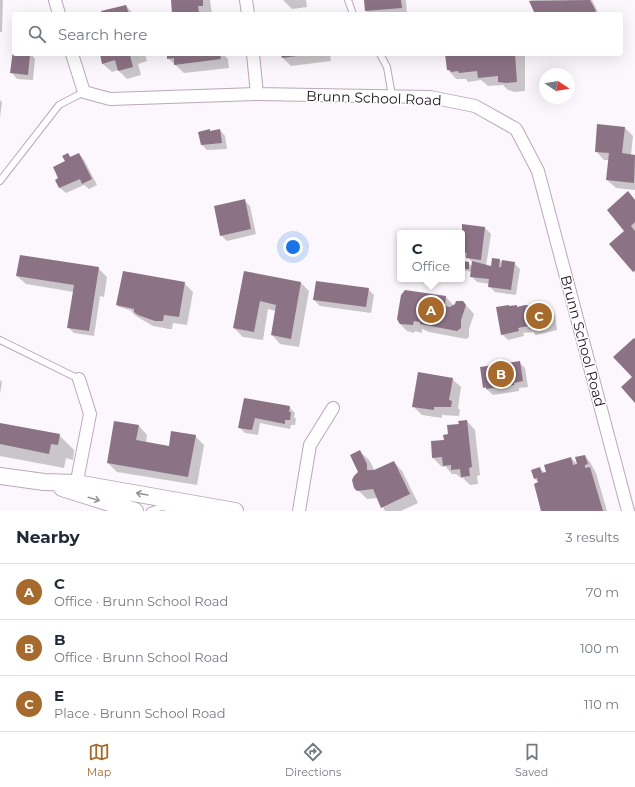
<!DOCTYPE html>
<html lang="en">
<head>
<meta charset="utf-8">
<style>
	body { margin:0; font-family:Montserrat,sans-serif; background:#f2f2f3; color:#1f2937 }
	.compass { position:absolute; left:539px; top:68px; width:36px; height:36px; border-radius:50%; background:#fff; box-shadow:0 4px 16px #0002; rotate:102deg }
	.you { position:absolute; left:293px; top:247px; width:14px; height:14px; margin:-10px; border:3px solid #fff; border-radius:50%; background:#1a73e8; box-shadow:0 0 0 6px #1a73e833 }
	.badge { display:grid; place-items:center; width:26px; height:26px; border-radius:50%; background:#a66b2c; color:#fff; font-size:13px; font-weight:700 }
	.pin { position:absolute; translate:-50% -50%; border:2px solid #fff; box-shadow:0 1px 4px #0006 }
	.popup { position:absolute; left:397px; top:230px; width:68px; height:52px; box-sizing:border-box; display:grid; place-content:center; border-radius:4px; background:#fff; filter:drop-shadow(0 1px 3px #0005); font-size:13px; white-space:nowrap; color:#747a83 }
	.popup b { font-size:15px; color:#1f2937 }
	.popup::after { content:''; position:absolute; left:50%; top:100%; margin-left:-8px; border:8px solid transparent; border-top-color:#fff }
	.list { margin:0; padding:0; list-style:none }
	h2 { display:flex; justify-content:space-between; align-items:center; height:52px; margin:0; padding:0 16px; font-size:17px }
	h2 small { font-size:13px; font-weight:400; color:#747a83 }
	.list li { display:grid; grid-template-columns:26px 1fr auto; gap:12px; align-items:center; box-sizing:border-box; height:56px; padding:0 16px; border-top:1px solid #e0e1e3 }
	.list b { display:block; font-size:15px; white-space:nowrap }
	.list p { margin:0; font-size:13px; white-space:nowrap; color:#747a83 }
	.list em { font-size:13px; font-style:normal; color:#747a83 }
	.icon { flex:none; width:22px; height:22px; fill:none; stroke:currentColor; stroke-width:2; stroke-linecap:round; stroke-linejoin:round }
	.map { position:relative; flex:none; width:635px; height:511px; overflow:hidden }
	.search { position:absolute; background:#fff; box-shadow:0 4px 16px #0002; left:12px; right:12px; top:12px; height:44px; display:flex; align-items:center; gap:10px; box-sizing:border-box; padding:0 14px; border-radius:4px; color:#747a83; font-size:15px }
	.sheet { height:220px; background:#fff }
	nav { display:flex; justify-content:space-around; align-items:center; box-sizing:border-box; height:56px; border-top:1px solid #e0e1e3; background:#fff; font-size:11px; color:#747a83 }
	nav a { display:grid; justify-items:center; gap:2px }
	nav .on { color:#a66b2c }
	.map>svg:first-child { display:block }
</style>
</head>
<body>
<div class="map">
<svg width="635" height="511" viewBox="0 0 635 511">
	<rect width="100%" height="100%" fill="#fcf7fc"/>
	<!-- shadow -->
	<path fill="#0003" d="M0,0H3L2,32H0Z
		M172,0H210L212,14H173Z
		M283,0H306L307,7L292,9Z
		M365,0H406L407,14H369L366,11Z
		M531,0H592L599,14H536L530,1Z
		M126,6L134,14H103Z
		M14,51V54H31L35,59L33,80L17,79L12,73Z
		M101,54H145L147,61L138,64L141,75L127,79L118,70L112,72L103,64Z
		M168,54H223L228,59L229,68L184,73L168,58Z
		M282,54H330L331,61L291,66L283,58Z
		M446,54H525V91L515,92L508,90L503,85L488,86L481,80L468,82L466,79H456L448,70Z
		M0,100L2,102L0,118Z
		M625,128L633,136L631,155L635,156V190L616,188L607,180L609,160H604L596,151Z
		M220,130L225,136L227,149L207,150L201,144Z
		M68,154L71,157L79,154L84,160L97,185L89,189L84,185L66,193L60,188L59,179Z
		M628,193L635,200V273L610,244L626,231Z
		M244,200L250,206L256,234L227,241L221,235Z
		M463,225L485,228L491,234L486,266L492,267L499,260L503,263H514L520,269L516,295L495,292L489,286L490,284L477,282L471,276L472,272L462,270V260L472,266L473,263L468,257H462V233H459L462,232Z
		M98,268L107,277L104,297L100,296L94,336L74,333L68,327L74,292L26,284L17,276Z
		M244,272L301,283L309,291L299,347L280,344L272,335L276,311L268,309L263,340L243,337L234,328Z
		M184,283L193,292L187,325L173,323L172,329H169L153,326L136,316L130,310L119,307L117,305Z
		M368,289L374,295L371,313L320,306L314,300Z
		M402,296L446,297L454,306L463,302L474,314L469,329V337L466,339L429,332L422,329V333L415,331L414,333L407,331L398,322Z
		M516,306L518,308L549,309L555,315L557,330L536,335L533,332L523,333L524,336L508,340L502,334L510,307Z
		M519,362L525,368L528,387L519,388V391L493,395L484,387Z
		M452,379L461,387L458,408L460,410L459,416L442,415V418L422,415L413,406Z
		M0,380L2,382L0,394Z
		M245,399L289,407L295,413L294,417L296,419L295,425H291L290,429L260,423L258,435L245,433L239,427Z
		M467,421L475,430L480,475L477,476L478,484L470,485L463,478H461L456,474H452L445,466L442,467L433,458L432,442L445,440L460,425Z
		M0,424L59,435L74,450L73,460L66,458L64,468L0,456Z
		M139,426L147,435L146,443L170,447L195,436L204,445L197,485L117,472L108,463Z
		M360,452L369,460L375,471L394,462L402,471L418,503L401,511H385L378,498L367,499L358,490Z
		M585,456L590,462L596,473L607,511H543L539,483L535,479L533,471L540,469L545,473L571,458L579,466Z"/>
	<!-- building -->
	<path fill="#8b7285" d="M171,0H203V6H198L199,13L172,14Z
		M364,0H401L402,8L365,11Z
		M590,0L596,11L591,14H535L529,1Z
		M126,5L129,14H102L101,11Z
		M13,50L14,54H30L28,75L10,73Z
		M100,54H133L130,55L133,67L118,71L115,60L102,64Z
		M167,54H220L221,59L174,65V58L167,59Z
		M281,54H305V55L282,58Z
		M445,54H515L517,82L506,83L498,82V76L478,78L477,71L459,73L458,71L451,72L450,70H447Z
		M597,124L625,127L622,153L635,155L634,183L606,180L609,153L595,152Z
		M210,129V131L220,129L222,143L201,145L198,132Z
		M68,153L70,157L79,153L92,179L82,184L80,179L59,188L55,180L58,178L53,167L65,161L62,156Z
		M628,191L635,200V222L631,226L635,231V270L633,272L609,244L624,231L607,210Z
		M245,199L251,229L220,236L214,206Z
		M462,224L485,227L481,260L466,258L467,253L462,252V233H458V230L462,231Z
		M20,255L99,267L89,331L67,328L74,285L16,276Z
		M492,258L500,259L499,267H501L502,260L515,262L511,290L488,287L489,279L470,277L472,261L491,266Z
		M462,261L469,262V269H462Z
		M123,271L185,282L179,317L164,315L163,321H155L138,315L134,312V309L116,305Z
		M244,271L301,282L291,339L271,335L276,305L260,301L254,332L233,328Z
		M316,281L369,288L366,307L313,300Z
		M405,290L446,296L445,306L450,307L455,304L456,301H463L466,305L461,320V328L457,331L420,324V322L414,321L413,325L400,324L397,319L401,295Z
		M509,305V306L517,305V307L525,305L549,308L552,324L529,329V326L518,328L519,331L501,335L496,307Z
		M634,338L635,339V403L621,387L632,377L613,357Z
		M520,361L523,381L514,383V385L486,389V387L483,388L480,367Z
		M418,372L453,378L449,400L452,401L451,407H434V410L412,407Z
		M244,398L290,406L289,412H291L290,420H285V424L255,418L252,430L238,428Z
		M467,420L472,467L469,468L470,476L461,477L460,469L451,470V465L443,466L442,457L432,458L431,441L444,440L443,435L448,434L447,425L459,424L458,421Z
		M114,421L139,425L136,440L169,446L171,431L196,435L188,477L107,463Z
		M0,423L60,434L58,445L51,444L49,454L0,444Z
		M360,450L367,464V470H374L394,461L410,494L381,508L373,489L357,491L354,488L352,480L354,476L358,472L350,455Z
		M585,455L588,464L585,465V468L590,467L603,511H541L534,484L538,482L537,478L534,479L531,470L540,467L542,473L546,472L544,465L571,457L573,465L577,464L575,457Z"/>
	<g fill="none" stroke-linecap="round" stroke-linejoin="round">
		<defs>
			<path id="service" d="M348,0L353,14
				M380,54L387,67L392,96
				M0,181L59,105L84,92
				M0,340L79,379
				M150,511L161,507L186,511"/>
			<path id="minor" d="M55,0L59,14
				M246,0L248,14
				M72,54L84,92L110,99L257,94L430,97L475,106L516,129L538,171L628,511
				M253,54L257,94
				M75,491L90,414L79,379
				M299,511L310,445L333,408"/>
			<path id="tertiary" d="M0,476L44,482L76,483L235,511
				M62,488L135,511"/>
		</defs>
		<!-- service casing -->
		<use href="#service" stroke="#bca6bd" stroke-width="8"/>
		<!-- minor casing -->
		<use href="#minor" stroke="#bca6bd" stroke-width="14"/>
		<!-- tertiary casing -->
		<use href="#tertiary" stroke="#bca6bd" stroke-width="18"/>
		<!-- service -->
		<use href="#service" stroke="#fff" stroke-width="6"/>
		<!-- minor -->
		<use href="#minor" stroke="#fff" stroke-width="12"/>
		<!-- tertiary -->
		<use href="#tertiary" stroke="#fff" stroke-width="16"/>
	</g>
	<!-- one-way arrows -->
	<defs><path id="oneway-shaft" d="M-6 0H5M1.5-3L5.5 0L1.5 3" fill="none" stroke-width="1.6" stroke-linecap="round" stroke-linejoin="round"/></defs>
	<g stroke="#989599">
		<use href="#oneway-shaft" transform="translate(142 494) rotate(-170)"/>
		<use href="#oneway-shaft" transform="translate(94 499) rotate(17)"/>
	</g>
	<g text-anchor="middle" stroke-width="3" stroke-linejoin="round" paint-order="stroke">
		<!-- street labels -->
		<g font-size="14" fill="#1b131c" stroke="#fff">
			<text transform="translate(374 98) rotate(2)" y="5">Brunn School Road</text>
			<text transform="translate(583 341) rotate(75)" y="5">Brunn School Road</text>
		</g>
	</g>
</svg>
<svg class="compass" viewBox="-18 -18 36 36"><path d="M0-13l5 13h-10z" fill="#e53935"/><path d="M0 13l5-13h-10z" fill="#747a83"/></svg>
<div class="you"></div>
<div class="pin badge" style="left:431px;top:310px">A</div>
<div class="popup"><b>C</b>Office</div>
<div class="pin badge" style="left:501px;top:374px">B</div>
<div class="pin badge" style="left:539px;top:316px">C</div>
<div class="search"><svg class="icon" aria-label="search" viewBox="0 0 24 24"><circle cx="10" cy="10" r="6"/><path d="M15 15l6 6"/></svg>Search here</div>
</div>
<section class="sheet">
<h2>Nearby<small>3 results</small></h2>
<ul class="list">
<li><span class="badge">A</span><div><b>C</b><p>Office · Brunn School Road</p></div><em>70 m</em></li>
<li><span class="badge">B</span><div><b>B</b><p>Office · Brunn School Road</p></div><em>100 m</em></li>
<li><span class="badge">C</span><div><b>E</b><p>Place · Brunn School Road</p></div><em>110 m</em></li>
</ul>
</section>
<nav>
<a class="on"><svg class="icon" aria-label="map" viewBox="0 0 24 24"><path d="M3 6l6-2 6 2 6-2v14l-6 2-6-2-6 2zM9 4v14M15 6v14"/></svg>Map</a>
<a><svg class="icon" aria-label="directions" viewBox="0 0 24 24"><path d="M12 3l9 9-9 9-9-9zM9 14v-3h6M13 9l2 2-2 2"/></svg>Directions</a>
<a><svg class="icon" aria-label="saved" viewBox="0 0 24 24"><path d="M7 4h10v16l-5-4-5 4z"/></svg>Saved</a>
</nav>
</body>
</html>
